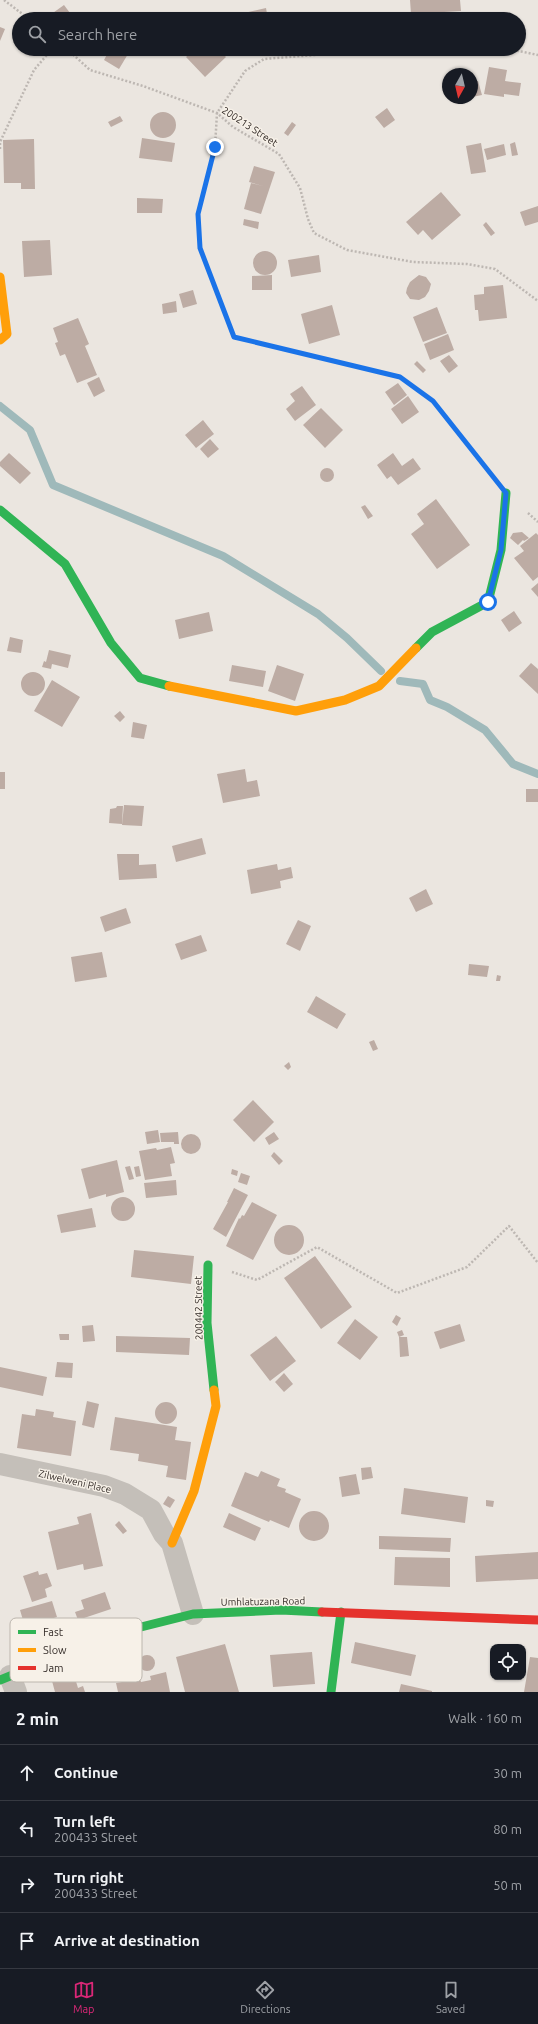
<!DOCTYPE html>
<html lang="en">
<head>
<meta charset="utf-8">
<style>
	body { margin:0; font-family:Ubuntu,sans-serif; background:#20242c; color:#f1f3f6 }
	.controls { position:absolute; right:12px; bottom:12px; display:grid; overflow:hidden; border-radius:8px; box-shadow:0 1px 3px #0004 }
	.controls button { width:36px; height:36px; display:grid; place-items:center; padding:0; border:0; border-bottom:1px solid #363941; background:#171b24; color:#f1f3f6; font:20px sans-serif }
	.compass { position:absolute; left:442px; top:68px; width:36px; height:36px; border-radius:50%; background:#171b24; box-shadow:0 1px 3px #0004; rotate:188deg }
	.stop { position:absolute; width:12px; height:12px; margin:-9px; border:3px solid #1a73e8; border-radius:50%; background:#fff }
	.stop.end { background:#1a73e8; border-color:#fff; box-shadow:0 1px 4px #0008 }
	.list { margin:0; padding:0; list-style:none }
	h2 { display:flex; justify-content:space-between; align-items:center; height:52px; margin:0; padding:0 16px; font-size:17px }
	h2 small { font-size:13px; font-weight:400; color:#9ea1a6 }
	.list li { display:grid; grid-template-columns:26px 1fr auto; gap:12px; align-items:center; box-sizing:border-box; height:56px; padding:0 16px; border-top:1px solid #363941 }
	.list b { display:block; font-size:15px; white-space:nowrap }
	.list p { margin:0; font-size:13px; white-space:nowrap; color:#9ea1a6 }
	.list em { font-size:13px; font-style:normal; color:#9ea1a6 }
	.icon { flex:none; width:22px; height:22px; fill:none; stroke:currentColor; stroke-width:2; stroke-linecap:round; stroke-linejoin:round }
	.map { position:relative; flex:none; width:538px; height:1692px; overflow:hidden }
	.search { position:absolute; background:#171b24; box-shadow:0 1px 3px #0004; left:12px; right:12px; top:12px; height:44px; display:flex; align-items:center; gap:10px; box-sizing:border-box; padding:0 14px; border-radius:22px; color:#9ea1a6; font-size:15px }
	.sheet { height:276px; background:#171b24 }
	nav { display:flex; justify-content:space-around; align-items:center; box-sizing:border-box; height:56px; border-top:1px solid #363941; background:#171b24; font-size:11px; color:#9ea1a6 }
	nav a { display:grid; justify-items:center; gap:2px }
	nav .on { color:#db2777 }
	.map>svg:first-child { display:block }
</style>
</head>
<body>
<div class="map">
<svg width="538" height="1692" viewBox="0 0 538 1692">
	<rect width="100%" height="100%" fill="#ebe6e0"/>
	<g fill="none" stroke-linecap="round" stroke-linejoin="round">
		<!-- stream -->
		<path stroke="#9fb9ba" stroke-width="8" d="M0,406L30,430L53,485L223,556L318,614L347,638L381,671
			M400,681L423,684L430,700L447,707L485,730L513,764L538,774"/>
	</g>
	<!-- building -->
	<path fill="#bdaca4" d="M410,0H460L461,11L411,14Z
		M64,5L70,13L62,19H53L50,15Z
		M266,8L268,19H246L244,13Z
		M131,15L138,19H129Z
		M0,27L5,29L0,41Z
		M110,49H131L119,69L104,60Z
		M195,49H218L226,57L205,77L186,57Z
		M489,67L507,70L505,81L521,83L519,96L504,94V97L484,94Z
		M478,81L482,95L472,97V83Z
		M387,108L395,120L384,128L375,117Z
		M150 125a13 13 0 1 1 26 0a13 13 0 1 1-26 0Z
		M120,116L123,121L111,127L108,122Z
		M292,122L296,125L288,136L284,133Z
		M142,138L175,143L172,162L139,158Z
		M34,139L35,189H21V183H4L3,140Z
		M515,142L518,155L512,156L510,144Z
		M481,143L486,172L471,174L466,146Z
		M504,144L506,155L487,160L484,149Z
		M254,166L275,172L261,214L244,209L251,183L263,186L249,182Z
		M441,192L461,215L432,240L423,230L418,235L406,222Z
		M137,198L163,199L162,213H137Z
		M538,206V222L525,226L520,212Z
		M244,219L259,222L258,229L243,225Z
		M486,222L495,233L491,236L483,225Z
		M50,240L52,275L24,277L22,241Z
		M253 263a12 12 0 1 1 24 0a12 12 0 1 1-24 0Z
		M319,255L321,272L291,277L288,260Z
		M272,275V290H252V276Z
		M419,275L426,277L431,284L429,291L425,297L419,300L410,299L406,293L407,288L410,282Z
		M503,285L507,318L479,321L478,310H475L474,295L484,294V287Z
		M193,290L197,304L183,308L179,294Z
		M176,301L177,312L163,314L162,304Z
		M332,305L340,335L309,344L301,314Z
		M437,307L447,333L423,342L413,317Z
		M78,318L89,344L85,346L97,375L77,383L65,354L60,356L55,343L58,342L53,328Z
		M448,334L454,350L430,360L424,344Z
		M449,355L458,366L449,373L440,361Z
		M417,361L426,370L423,373L414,364Z
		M99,377L105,391L94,397L87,383Z
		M398,383L407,395L394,405L385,392Z
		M302,386L316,405L295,421L286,409L295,401L290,394Z
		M408,396L419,412L402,424L391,409Z
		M321,408L343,430L325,448L303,425Z
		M203,420L214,434L196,448L185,435Z
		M210,439L219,449L208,458L200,449Z
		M9,453L31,473L20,484L0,466V462Z
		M393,453L402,466L413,458L421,469L398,485L391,476L387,479L377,465Z
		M320 475a7 7 0 1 1 14 0a7 7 0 1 1-14 0Z
		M436,499L470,545L437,569L411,534L424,524L417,514Z
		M365,505L373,516L368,519L361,507Z
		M522,532L529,538L524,541L523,540L518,545L510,538L513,533Z
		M536,533L538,535V577L533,581L514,558L524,551L520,546Z
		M538,583V597L531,589Z
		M514,611L522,623L509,632L501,620Z
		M209,612L213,631L179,639L175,620Z
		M10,637L23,640L21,653L7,651Z
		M49,650L71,655L68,668L52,664L51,669L42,667L44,661L46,662Z
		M531,663L538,669V694L519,676Z
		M232,665L266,671L263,687L229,681Z
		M277,665L304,674L295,701L268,691Z
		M21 684a12 12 0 1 1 24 0a12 12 0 1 1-24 0Z
		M52,680L80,697L62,727L34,711Z
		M120,711L125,717L120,722L114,716Z
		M133,722L147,725L144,739L131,737Z
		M245,769L247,782L257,780L260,796L223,803L217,774Z
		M0,772H5V789H0Z
		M526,789H538V802H526Z
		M124,805L144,806L142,826L122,825Z
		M117,806H123L122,824L109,823L110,809L116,808Z
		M202,838L206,854L176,862L172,846Z
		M117,854H139V865L156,864L157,878L119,880Z
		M277,864L278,870L291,867L293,878L280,881L281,888L251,894L247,870Z
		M426,889L433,904L416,912L409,898Z
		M126,908L131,923L105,932L100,917Z
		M298,920L311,926L300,951L286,944Z
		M201,935L207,951L181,960L175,944Z
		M102,952L107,977L75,982L71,957Z
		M469,964L489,966L487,977L468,975Z
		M497,975L501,976L500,981H496Z
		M316,996L346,1014L337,1029L307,1012Z
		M374,1040L378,1049L373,1051L369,1042Z
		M289,1062L291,1067L288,1070L284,1066Z
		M253,1100L274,1122L254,1142L233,1120Z
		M158,1130L160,1142L147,1144L145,1132Z
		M178,1132L179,1144H174V1142H161L160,1133Z
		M274,1132L279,1139L269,1145L265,1138Z
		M181 1144a10 10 0 1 1 20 0a10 10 0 1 1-20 0Z
		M171,1147L175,1163L170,1164L172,1176L145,1180L139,1151L156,1148L157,1150Z
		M274,1152L283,1161L279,1165L271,1156Z
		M117,1160L124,1192L106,1197V1194L89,1199L81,1169Z
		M130,1166L134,1179L129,1180L125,1167Z
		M139,1166L141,1176L136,1177L134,1167Z
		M232,1169L238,1171L237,1176L231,1174Z
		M241,1173L250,1176L247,1185L238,1182Z
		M176,1180L177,1195L146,1198L144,1183Z
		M234,1188L248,1195L226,1237L213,1229L228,1202H227Z
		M111 1209a12 12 0 1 1 24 0a12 12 0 1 1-24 0Z
		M252,1202L277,1215L253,1260L226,1246L239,1218L240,1219L242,1215L244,1216Z
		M92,1208L96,1227L61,1233L57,1215Z
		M274 1240a15 15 0 1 1 30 0a15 15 0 1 1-30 0Z
		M134,1250L194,1256L191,1284L131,1277Z
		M315,1256L352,1307L321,1329L284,1278Z
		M396,1315L401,1318L397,1326L392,1322Z
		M355,1319L378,1337L360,1360L337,1343Z
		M460,1324L465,1341L440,1349L434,1332Z
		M93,1325L95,1341L83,1342L82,1326Z
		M402,1330L404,1335L399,1337L397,1332Z
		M59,1334H69V1340H60Z
		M116,1336L190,1338L189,1355L116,1352Z
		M276,1336L296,1361L270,1381L250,1355Z
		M399,1337H407L409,1356L400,1357Z
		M57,1362L73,1363L72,1378L55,1377Z
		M0,1367L47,1377L43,1396L0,1387Z
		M284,1373L293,1384L284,1392L275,1382Z
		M87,1401L99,1404L94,1428L82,1425Z
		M155 1413a11 11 0 1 1 22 0a11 11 0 1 1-22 0Z
		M36,1409L54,1412L53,1417L76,1421L71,1456L17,1448L22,1414L35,1416Z
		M115,1417L177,1427L175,1440L191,1442L186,1480L166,1477L168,1466L138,1461L139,1454L110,1450Z
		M371,1467L373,1478L362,1480L361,1468Z
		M261,1471L280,1479L277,1486L286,1489L285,1492L301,1499L289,1528L270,1520L269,1522L231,1506L245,1472L258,1477Z
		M356,1474L360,1494L342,1497L339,1477Z
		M404,1488L468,1497L465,1523L401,1514Z
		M168,1496L175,1500L170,1508L163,1504Z
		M486,1500L494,1501L493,1507L486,1506Z
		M299 1526a15 15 0 1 1 30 0a15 15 0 1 1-30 0Z
		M91,1513L103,1566L84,1570L83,1564L57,1570L48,1532L79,1524L77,1517Z
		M229,1513L261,1528L255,1541L223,1527Z
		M119,1521L127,1531L123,1534L115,1525Z
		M379,1536L451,1538L450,1552L379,1549Z
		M538,1552V1579L476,1582L475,1556Z
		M395,1557L450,1558V1587L394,1585Z
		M38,1571L39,1575L47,1573L52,1586L45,1589L47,1597L32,1602L23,1576Z
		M105,1592L111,1609L78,1620L75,1612L84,1609L81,1600Z
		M52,1601L57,1617L25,1627L20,1610Z
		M355,1642L416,1655L411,1676L351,1663Z
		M225,1644L239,1692H185L176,1657Z
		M312,1652L315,1684L273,1687L270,1655Z
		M139 1663a8 8 0 1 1 16 0a8 8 0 1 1-16 0Z
		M530,1657L538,1658V1692H524Z
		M166,1672L170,1692H118L116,1683L140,1679L141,1682L151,1680L150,1676Z
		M74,1675L78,1688L83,1686L85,1692H55L52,1681Z
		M401,1684L432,1691V1692H399Z"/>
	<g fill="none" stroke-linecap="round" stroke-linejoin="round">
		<!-- path -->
		<path stroke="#bdb7b2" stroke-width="2.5" stroke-dasharray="2 2" stroke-linecap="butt" d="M4,0L29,19
			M67,49L90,70L143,86L217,113L233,127L279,154L300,188L308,219L314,233L347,250L413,262L467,264L495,269L538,301
			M391,49L264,59L245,71L217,113L215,147L198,214L200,248L234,337L400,377L433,401L492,475
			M509,49L538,55
			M0,149V142L34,70L52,49
			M528,513L538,522
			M232,1272L257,1280L317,1247L397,1293L467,1267L509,1226L538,1263"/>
		<!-- street -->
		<path stroke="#c4bfb9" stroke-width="22" d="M0,1464L104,1486L125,1494L151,1510L164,1534L172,1543L193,1614
			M10,1676L16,1692"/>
		<!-- fast -->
		<path stroke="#30b455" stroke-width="9" d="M0,510L65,564L111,643L140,678L169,686
			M416,648L432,632L488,602L501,550L506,493
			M208,1265L207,1323L214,1390
			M0,1680L113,1634L193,1614L281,1610L322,1612
			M331,1692L341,1612"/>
		<!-- slow -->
		<path stroke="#ff9f0a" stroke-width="9" d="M0,277L7,334L0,340
			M169,686L296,711L345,700L379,686L416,648
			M172,1543L194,1491L216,1406L214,1390"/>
		<!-- jam -->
		<path stroke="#e5322d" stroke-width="9" d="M322,1612L538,1620"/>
	</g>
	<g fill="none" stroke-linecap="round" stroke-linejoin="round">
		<!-- route -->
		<path stroke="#1a73e8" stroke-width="5" d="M215,147L198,214L200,248L234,337L400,377L433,401L506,493L501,550L488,602"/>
	</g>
	<g text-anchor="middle" stroke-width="3" stroke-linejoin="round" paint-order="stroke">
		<!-- street labels -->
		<g font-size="10" fill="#342c28" stroke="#f7f1e8">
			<text transform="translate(250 126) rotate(33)" y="4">200213 Street</text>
			<text transform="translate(198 1308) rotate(-91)" y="4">200442 Street</text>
			<text transform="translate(75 1481) rotate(13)" y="4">Zilwelweni Place</text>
			<text transform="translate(263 1601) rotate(-1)" y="4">Umhlatuzana Road</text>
		</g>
	</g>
	<!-- legend -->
	<rect x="10" y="1618" width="132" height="64" rx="6" fill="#f7f1e8" stroke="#bcb6ae" stroke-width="1"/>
	<rect x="18" y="1630" width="18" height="4" fill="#30b455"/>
	<rect x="18" y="1648" width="18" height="4" fill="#ff9f0a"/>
	<rect x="18" y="1666" width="18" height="4" fill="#e5322d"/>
	<g font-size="11" fill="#342c28">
		<text x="43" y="1636">Fast</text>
		<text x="43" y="1654">Slow</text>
		<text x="43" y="1672">Jam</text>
	</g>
</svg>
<div class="controls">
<button><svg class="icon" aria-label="locate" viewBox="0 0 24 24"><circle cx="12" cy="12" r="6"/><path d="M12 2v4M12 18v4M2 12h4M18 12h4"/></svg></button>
</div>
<svg class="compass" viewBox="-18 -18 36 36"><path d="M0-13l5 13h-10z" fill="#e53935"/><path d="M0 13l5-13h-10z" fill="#9ea1a6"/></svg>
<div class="stop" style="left:488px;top:602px"></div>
<div class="stop end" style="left:215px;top:147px"></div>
<div class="search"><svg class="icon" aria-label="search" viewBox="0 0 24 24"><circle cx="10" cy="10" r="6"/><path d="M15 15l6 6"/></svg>Search here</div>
</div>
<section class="sheet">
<h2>2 min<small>Walk · 160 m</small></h2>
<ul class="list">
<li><svg class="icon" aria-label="ahead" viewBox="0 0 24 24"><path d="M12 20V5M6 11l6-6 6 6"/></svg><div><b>Continue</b></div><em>30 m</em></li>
<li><svg class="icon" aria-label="left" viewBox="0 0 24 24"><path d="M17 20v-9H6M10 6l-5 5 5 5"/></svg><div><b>Turn left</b><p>200433 Street</p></div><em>80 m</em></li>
<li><svg class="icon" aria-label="right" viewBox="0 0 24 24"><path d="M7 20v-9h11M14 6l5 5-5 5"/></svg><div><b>Turn right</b><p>200433 Street</p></div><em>50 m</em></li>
<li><svg class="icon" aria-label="arrive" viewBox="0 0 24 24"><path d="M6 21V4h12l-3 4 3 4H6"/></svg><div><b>Arrive at destination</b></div></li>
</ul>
</section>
<nav>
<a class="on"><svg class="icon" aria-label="map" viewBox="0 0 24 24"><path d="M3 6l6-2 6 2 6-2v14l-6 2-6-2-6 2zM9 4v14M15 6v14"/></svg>Map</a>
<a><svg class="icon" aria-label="directions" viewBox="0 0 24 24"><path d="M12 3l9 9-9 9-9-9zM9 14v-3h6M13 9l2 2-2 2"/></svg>Directions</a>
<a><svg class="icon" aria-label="saved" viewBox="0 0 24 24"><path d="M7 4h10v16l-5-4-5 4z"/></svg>Saved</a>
</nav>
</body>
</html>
